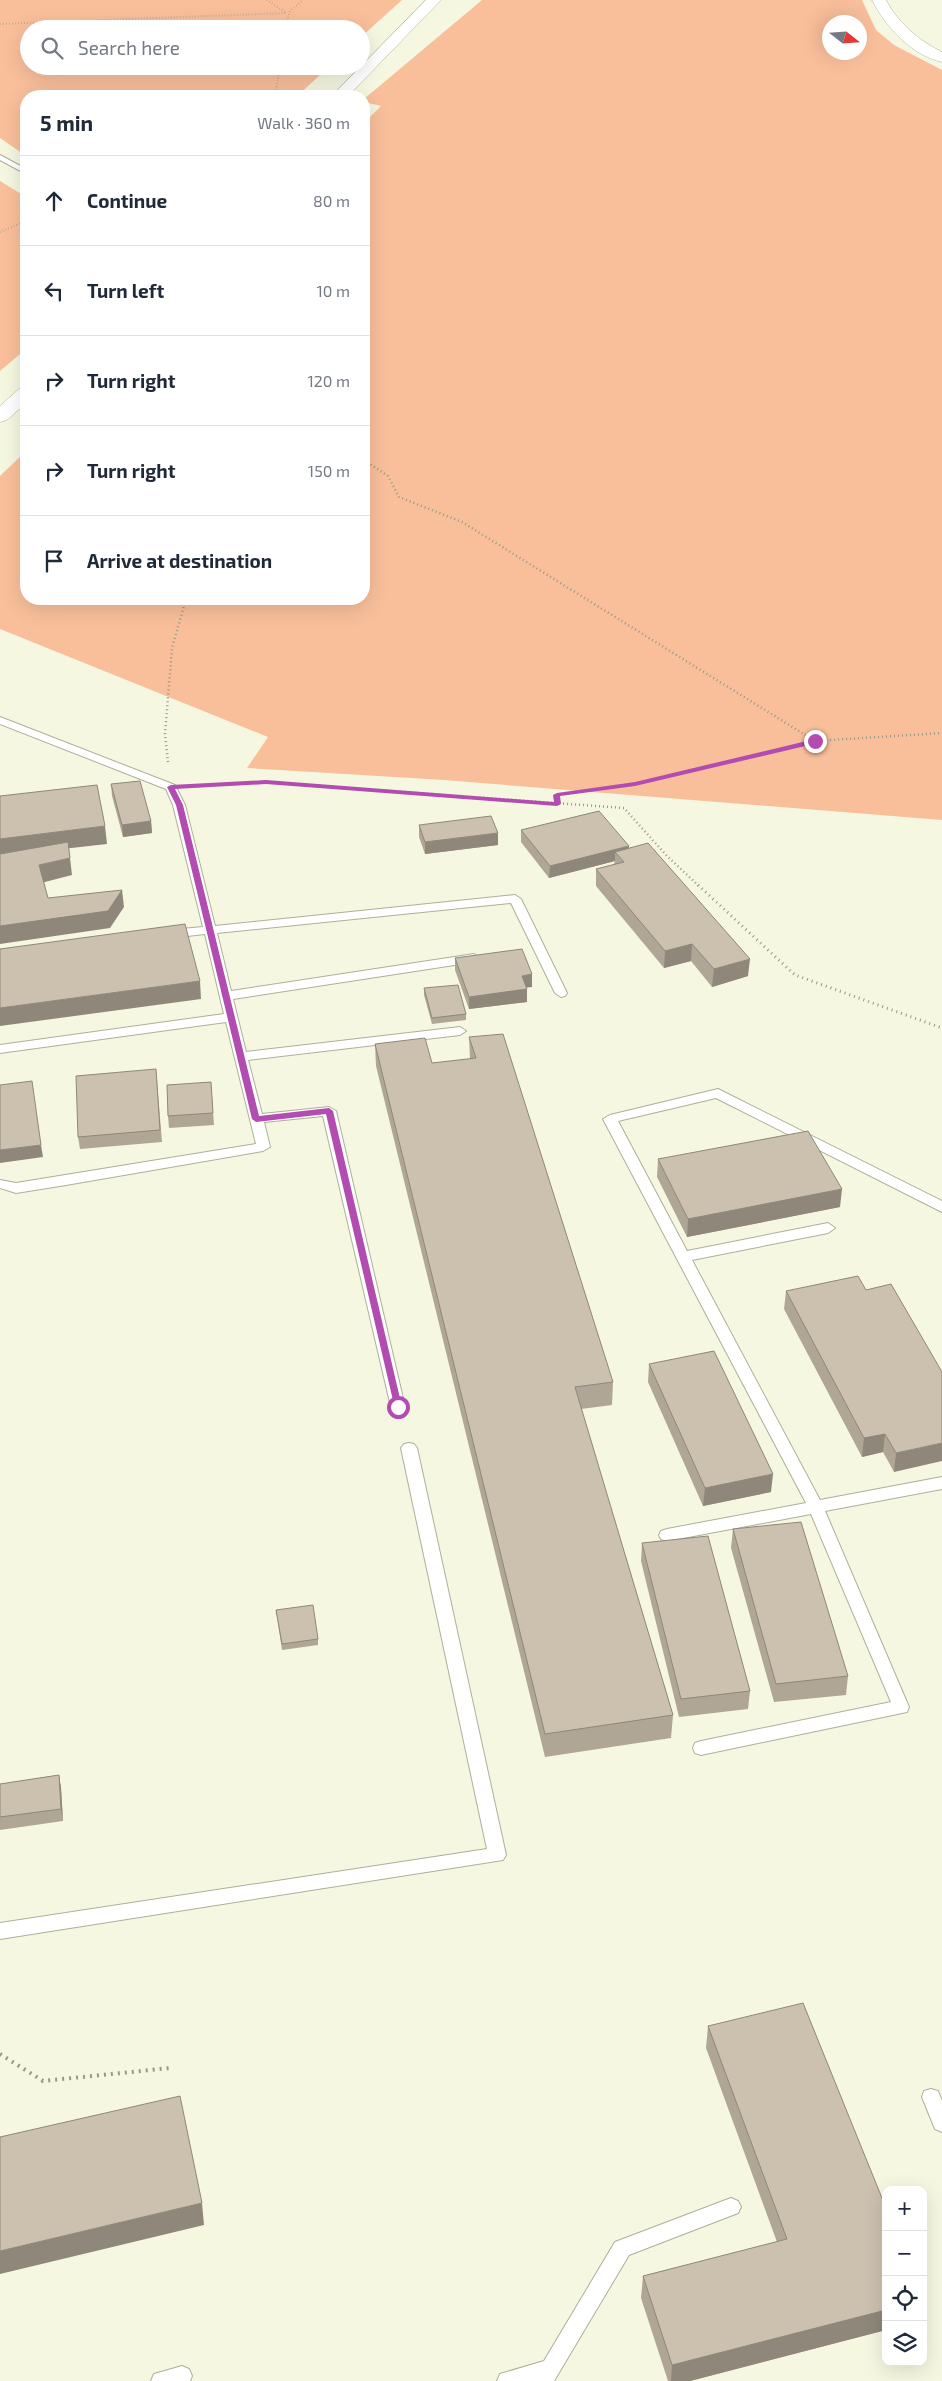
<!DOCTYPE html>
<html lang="en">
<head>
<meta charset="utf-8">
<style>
	body { margin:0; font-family:"Exo 2",sans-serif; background:#f6f6f7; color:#1f2937 }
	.controls { position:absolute; right:15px; bottom:15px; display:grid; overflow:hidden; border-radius:10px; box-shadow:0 5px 20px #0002 }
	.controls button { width:45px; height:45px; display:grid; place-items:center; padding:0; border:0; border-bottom:1px solid #e0e1e3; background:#fff; color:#1f2937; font:25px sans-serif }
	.compass { position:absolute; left:822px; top:15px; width:45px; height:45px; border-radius:50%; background:#fff; box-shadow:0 5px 20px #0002; rotate:107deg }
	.stop { position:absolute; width:15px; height:15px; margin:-11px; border:4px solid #b24cb1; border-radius:50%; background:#fff }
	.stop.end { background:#b24cb1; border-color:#fff; box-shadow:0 1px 5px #0008 }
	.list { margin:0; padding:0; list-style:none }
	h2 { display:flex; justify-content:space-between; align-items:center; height:65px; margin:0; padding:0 20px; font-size:21px }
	h2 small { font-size:16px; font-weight:400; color:#747a83 }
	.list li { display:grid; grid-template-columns:32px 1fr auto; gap:15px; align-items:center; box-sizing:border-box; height:90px; padding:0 20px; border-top:1px solid #e0e1e3 }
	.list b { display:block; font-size:19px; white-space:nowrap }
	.list em { font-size:16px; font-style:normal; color:#747a83 }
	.icon { flex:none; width:28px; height:28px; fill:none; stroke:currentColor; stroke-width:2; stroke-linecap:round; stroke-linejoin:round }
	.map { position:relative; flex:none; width:942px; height:2381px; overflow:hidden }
	.search { position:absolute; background:#fff; box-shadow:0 5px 20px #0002; left:20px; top:20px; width:350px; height:55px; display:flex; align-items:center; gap:12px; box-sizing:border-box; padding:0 18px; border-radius:28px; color:#747a83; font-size:19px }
	.panel { position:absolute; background:#fff; box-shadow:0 5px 20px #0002; left:20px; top:90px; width:350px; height:515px; border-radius:20px }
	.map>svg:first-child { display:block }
</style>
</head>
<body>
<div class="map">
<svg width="942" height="2381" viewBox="0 0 942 2381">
	<rect width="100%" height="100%" fill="#f6f7e1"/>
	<!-- green -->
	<path fill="#f9bf9b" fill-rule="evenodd" d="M0,0H402L361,37V29H29V66H330L297,96H26V156L0,138Z
		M482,0H862L876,30L894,45L942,70V820L444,780L247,768L268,737L0,629V476L26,451V599H364V123L381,106L364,102V99ZM860,22V52H830V22Z
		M0,181L26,197V349L0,371Z"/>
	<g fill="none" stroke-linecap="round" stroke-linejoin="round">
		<defs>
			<path id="lane" d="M0,155L26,169V174L0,160Z
				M0,717L175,785L185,805L215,926L515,895L521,899L567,993L565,996L561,997L555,993L511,903L217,933L231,991L474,954L480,958L474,962L233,999L246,1052L460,1027L466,1031L460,1035L248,1060L262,1114L329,1107L336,1111L405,1407L403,1411H393L391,1407L323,1116L264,1122L270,1147L263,1151L66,1185L16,1193L0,1188V1180L16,1183L256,1144L226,1022L0,1053V1045L224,1014L205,934L170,938L164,934L170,930L203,927L173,805L166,789L0,724Z
				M718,1089L942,1201V1212L716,1098L618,1121L687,1251L828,1223L835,1228L828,1233L692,1260L820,1500L942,1477V1489L825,1511L909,1707L907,1712L701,1755L695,1753L693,1748L695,1743L701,1741L891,1702L811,1514L667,1541L661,1539L659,1535L661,1531L667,1529L806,1503L603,1119L610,1115Z
				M409,1443L414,1444L417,1448L506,1855L503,1860L0,1939V1923L487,1849L401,1448L404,1444Z
				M931,2089L938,2091L942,2101V2132L935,2129L922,2097L924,2091Z
				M731,2198L738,2201L741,2207L738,2213L629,2255L554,2381H497L500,2374L544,2361L615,2242Z
				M182,2366L189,2369L192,2376L190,2381H151L154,2374Z"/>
			<path id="secondary" d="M426,0H441L348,96H332Z
				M872,0H886C899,24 918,40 942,52V62C911,55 886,27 872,0Z
				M26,387V403L7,420L0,422V406L19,389Z"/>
		</defs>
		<!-- lane casing -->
		<use href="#lane" stroke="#aeaf9b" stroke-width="2"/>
		<!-- secondary casing -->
		<use href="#secondary" stroke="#aeaf9b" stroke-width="1"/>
		<!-- path-far3 -->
		<path stroke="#979888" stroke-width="2" stroke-dasharray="0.5 2.5" stroke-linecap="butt" d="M267,0L286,13
			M0,24L287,13
			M285,29L290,11L303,0
			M275,96L280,66
			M0,232L26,221"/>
		<!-- path-far2 -->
		<path stroke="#979888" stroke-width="2.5" stroke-dasharray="1 3" stroke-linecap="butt" d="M364,460L388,476L399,497L462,522L815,741
			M168,762L165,734L172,648L186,599
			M196,786L266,782L624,808L667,856L700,887
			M557,804V795L635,784L815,741L942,733"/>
		<!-- path-far1 -->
		<path stroke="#979888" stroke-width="3" stroke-dasharray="1 4" stroke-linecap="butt" d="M698,885L795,975L942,1028"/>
		<!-- path -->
		<path stroke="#979888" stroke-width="4" stroke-dasharray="2 5" stroke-linecap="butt" d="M0,2054L43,2081L170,2068"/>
		<!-- lane -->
		<use href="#lane" fill="#fff" fill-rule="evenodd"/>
		<!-- secondary -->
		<use href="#secondary" fill="#fff" fill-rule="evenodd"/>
	</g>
	<!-- wall -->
	<path fill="#afa696" d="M111,784L151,821L152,833L123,837L112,796Z
		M419,825L498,845L425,854L419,837Z
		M521,830L629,846V848L748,976L712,987L691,961L664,968L596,886V869L614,864L615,861L549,878L521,842Z
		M455,958L532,987H526L527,1002L469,1009L455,970Z
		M424,988L466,1014V1020L432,1024L424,995Z
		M469,1037L613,1382L612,1405L581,1409L673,1715L671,1738L545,1757L376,1066L375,1044L432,1063L470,1059Z
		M156,1069L162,1142L80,1149L78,1137Z
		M211,1082L214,1125L169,1128L168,1116Z
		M658,1159L840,1207L687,1237L657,1177Z
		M866,1290L942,1372L894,1472L883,1452L862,1457L784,1309L786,1291Z
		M649,1364L771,1492L703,1506L648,1382Z
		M733,1529L848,1676L846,1695L774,1702L731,1548Z
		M642,1543L750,1691L748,1709L679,1717L641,1561Z
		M276,1610L318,1639V1645L282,1650Z
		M59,1775L61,1788L63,1821L0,1830V1784Z
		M708,2026L886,2208V2330L690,2381H668L641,2298L643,2276L777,2242L706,2048Z"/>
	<!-- shaded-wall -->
	<path fill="#8e877a" d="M151,821L152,833L123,837L122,825Z
		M105,826L107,844L0,856V839Z
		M498,833V845L425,854V842Z
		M629,846V858L615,852V861L549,878L550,866Z
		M70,858L72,875L41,883L39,865Z
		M122,890L124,907L110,928L0,944V926Z
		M692,944L691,961L664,968L665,951Z
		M750,959L748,976L712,987L714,969Z
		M532,974V987L522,988V976Z
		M200,981L201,999L0,1026V1008Z
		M527,989V1002L469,1009V997Z
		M41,1145L43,1157L0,1163V1150Z
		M842,1189L840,1207L687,1237L688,1219Z
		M885,1434L883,1452L862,1457L864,1438Z
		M942,1443V1461L894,1472L896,1453Z
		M773,1474L771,1492L703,1506L705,1488Z
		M59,1775L61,1788L63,1821L61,1809Z
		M202,2203L204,2225L0,2274V2251Z
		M886,2310V2330L690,2381H671L672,2365Z"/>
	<!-- building -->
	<path fill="#cbc1ae" stroke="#8e877a" d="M140,781L151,821L122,825L111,784Z
		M97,785L105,826L0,839V796Z
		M599,811L629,846L550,866L521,830Z
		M491,816L498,833L425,842L419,825Z
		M68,842L70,858L39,865L48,898L122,890L108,911L0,926V854Z
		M648,843L750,959L714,969L692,944L665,951L596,869L624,862L615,852Z
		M185,924L200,981L0,1008V949Z
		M522,949L532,974L522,976L527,989L469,997L455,958Z
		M458,985L466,1014L432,1018L424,988Z
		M503,1034L613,1382L575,1387L673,1715L545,1734L375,1044L425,1038L432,1063L476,1058L469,1037Z
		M156,1069L160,1130L78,1137L76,1076Z
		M32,1081L41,1145L0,1150V1085Z
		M211,1082L213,1113L168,1116L167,1085Z
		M808,1131L842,1189L688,1219L658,1159Z
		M858,1276L866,1290L891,1284L942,1372V1443L896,1453L885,1434L864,1438L786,1291Z
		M714,1351L773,1474L705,1488L649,1364Z
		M801,1522L848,1676L776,1684L733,1529Z
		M708,1536L750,1691L681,1699L642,1543Z
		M313,1605L318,1639L282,1644L276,1610Z
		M59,1775L61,1809L0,1817V1784Z
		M803,2003L886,2208V2310L672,2365L643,2276L787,2239L708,2026Z
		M180,2096L202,2203L0,2251V2137Z"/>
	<!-- route -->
	<path fill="#b24cb1" d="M815,739L818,743L635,786L560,796L561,804L557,806L266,784L175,789L183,805L259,1116L329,1108L333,1111L402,1407L401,1409H395L326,1114L256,1122L252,1119L176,805L167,787L171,785L266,780L554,802L553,795L557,793L635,782Z"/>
</svg>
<div class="controls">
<button>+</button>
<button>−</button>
<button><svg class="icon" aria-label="locate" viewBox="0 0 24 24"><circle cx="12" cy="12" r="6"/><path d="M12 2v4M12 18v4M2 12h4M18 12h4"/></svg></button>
<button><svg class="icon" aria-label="layers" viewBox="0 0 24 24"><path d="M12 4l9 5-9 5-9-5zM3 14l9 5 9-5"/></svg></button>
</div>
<svg class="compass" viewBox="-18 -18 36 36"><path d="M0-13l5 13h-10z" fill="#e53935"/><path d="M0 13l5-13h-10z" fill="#747a83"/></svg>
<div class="stop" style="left:398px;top:1407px"></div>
<div class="stop end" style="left:815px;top:741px"></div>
<div class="search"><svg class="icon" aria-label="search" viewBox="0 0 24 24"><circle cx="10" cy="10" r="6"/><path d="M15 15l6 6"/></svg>Search here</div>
<section class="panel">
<h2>5 min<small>Walk · 360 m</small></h2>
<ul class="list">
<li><svg class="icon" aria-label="ahead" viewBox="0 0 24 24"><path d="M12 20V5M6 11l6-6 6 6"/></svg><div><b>Continue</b></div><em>80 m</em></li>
<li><svg class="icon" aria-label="left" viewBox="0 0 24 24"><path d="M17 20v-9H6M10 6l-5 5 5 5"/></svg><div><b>Turn left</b></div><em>10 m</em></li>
<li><svg class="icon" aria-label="right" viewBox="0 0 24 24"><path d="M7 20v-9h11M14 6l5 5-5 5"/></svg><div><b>Turn right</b></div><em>120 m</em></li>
<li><svg class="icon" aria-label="right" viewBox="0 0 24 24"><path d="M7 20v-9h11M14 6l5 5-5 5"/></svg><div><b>Turn right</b></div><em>150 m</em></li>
<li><svg class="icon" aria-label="arrive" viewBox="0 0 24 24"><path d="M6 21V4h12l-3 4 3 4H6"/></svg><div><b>Arrive at destination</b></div></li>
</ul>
</section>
</div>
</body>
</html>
